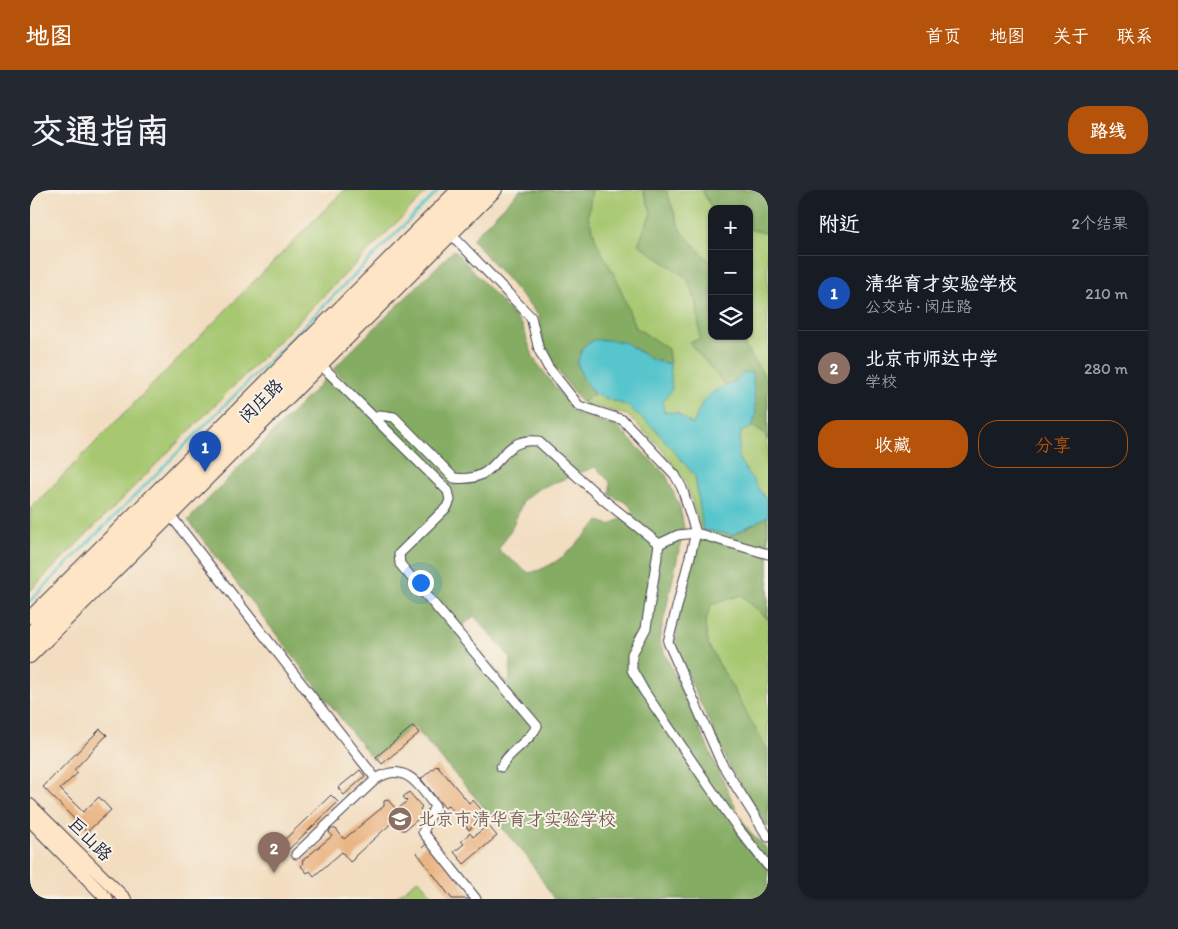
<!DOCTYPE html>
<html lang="zh">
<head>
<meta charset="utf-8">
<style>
	body { margin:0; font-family:Itim,"LXGW WenKai TC",sans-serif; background:#242831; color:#f1f3f6 }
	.controls { position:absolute; right:15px; top:15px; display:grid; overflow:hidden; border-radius:10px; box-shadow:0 1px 4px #0004 }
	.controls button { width:45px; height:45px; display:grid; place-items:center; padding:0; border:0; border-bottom:1px solid #363941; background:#171b24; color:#f1f3f6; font:25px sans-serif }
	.you { position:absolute; left:390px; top:392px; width:18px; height:18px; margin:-12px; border:4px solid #fff; border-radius:50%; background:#1a73e8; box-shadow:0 0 0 8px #1a73e833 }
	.badge { display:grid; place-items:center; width:32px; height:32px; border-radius:50%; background:#b45309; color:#fff; font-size:16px; font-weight:700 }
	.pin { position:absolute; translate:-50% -41px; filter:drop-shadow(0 1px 2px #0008) }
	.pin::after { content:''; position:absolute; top:26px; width:18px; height:15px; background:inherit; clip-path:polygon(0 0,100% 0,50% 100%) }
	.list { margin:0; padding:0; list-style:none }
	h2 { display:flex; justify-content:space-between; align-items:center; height:65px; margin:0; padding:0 20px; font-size:21px }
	h2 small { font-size:16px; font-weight:400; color:#9ea1a6 }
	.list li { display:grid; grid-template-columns:32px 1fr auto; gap:15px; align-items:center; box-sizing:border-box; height:75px; padding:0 20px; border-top:1px solid #363941 }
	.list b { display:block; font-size:19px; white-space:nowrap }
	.list p { margin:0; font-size:16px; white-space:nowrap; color:#9ea1a6 }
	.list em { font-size:16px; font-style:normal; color:#9ea1a6 }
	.actions { display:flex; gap:10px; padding:15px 20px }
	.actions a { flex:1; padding:11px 0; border:1px solid #b45309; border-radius:20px; text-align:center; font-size:18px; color:#b45309 }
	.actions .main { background:#b45309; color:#fff }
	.icon { flex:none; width:28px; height:28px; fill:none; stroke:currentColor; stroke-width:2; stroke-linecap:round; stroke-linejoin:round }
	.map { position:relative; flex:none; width:738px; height:709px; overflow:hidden; border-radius:20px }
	header { display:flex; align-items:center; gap:30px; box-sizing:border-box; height:70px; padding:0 25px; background:#b45309; color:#fff }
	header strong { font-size:24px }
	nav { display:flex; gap:28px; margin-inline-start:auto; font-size:18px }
	.intro { display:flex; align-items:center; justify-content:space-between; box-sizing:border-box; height:120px; padding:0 30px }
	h1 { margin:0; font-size:35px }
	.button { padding:12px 22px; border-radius:20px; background:#b45309; color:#fff; font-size:18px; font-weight:700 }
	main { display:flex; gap:30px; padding:0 30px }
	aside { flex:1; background:#171b24; border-radius:20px; box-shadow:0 1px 4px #0004 }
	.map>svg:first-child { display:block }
</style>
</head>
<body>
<header>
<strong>地图</strong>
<nav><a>首页</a><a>地图</a><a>关于</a><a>联系</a></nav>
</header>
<div class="intro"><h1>交通指南</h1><a class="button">路线</a></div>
<main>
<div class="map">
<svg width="738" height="709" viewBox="0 0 738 709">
	<rect width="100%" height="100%" fill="#f7f3e8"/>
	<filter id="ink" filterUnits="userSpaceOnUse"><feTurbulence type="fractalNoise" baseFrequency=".02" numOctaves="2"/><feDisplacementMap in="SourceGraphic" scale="10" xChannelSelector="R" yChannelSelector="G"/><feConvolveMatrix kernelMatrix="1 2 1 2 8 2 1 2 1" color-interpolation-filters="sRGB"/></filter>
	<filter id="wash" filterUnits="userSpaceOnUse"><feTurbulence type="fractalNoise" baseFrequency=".0096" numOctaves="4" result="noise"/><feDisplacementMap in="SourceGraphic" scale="20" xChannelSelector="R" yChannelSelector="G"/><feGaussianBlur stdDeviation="1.12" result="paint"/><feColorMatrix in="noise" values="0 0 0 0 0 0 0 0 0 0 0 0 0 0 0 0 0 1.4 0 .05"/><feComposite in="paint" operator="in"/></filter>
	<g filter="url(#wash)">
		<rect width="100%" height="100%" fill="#f2ddc0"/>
		<!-- green -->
		<path fill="#a7c871" stroke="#647556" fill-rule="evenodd" d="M314,0H399L0,401V319Z
			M490,0H738V638L645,444L671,340L656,293L631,258L597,225L552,213L522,173L512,150L509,126L442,49ZM682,19H719V146H682Z
			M389,689L404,709H363Z"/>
		<!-- forest -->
		<path fill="#85ac63" stroke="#54674f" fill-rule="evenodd" d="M490,0H562L558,26L567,53L588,92L605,137L638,159L640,174L622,170L596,153L552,186L564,204L552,213L522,173L512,150L509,126L442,49Z
			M613,0H636L651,41L682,74V146H712C714,163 733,177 738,195C738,211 738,234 738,251L732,241L722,237L726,224L708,191L695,195L659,152L670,149L667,113L657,88L608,54L621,23Z
			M672,0H738V44L719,39V19H682Z
			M424,60L492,135L504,169L545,223L588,237L636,285L650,318L654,338L629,451L709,625L722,645L738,659V709H524L498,668L383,536L343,570L158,330L298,186L421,296L303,179ZM565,277L580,292V305L597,313L604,321L580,335L569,331C547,353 530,376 499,383L468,360L482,338L493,311L508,299ZM444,426L481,468L479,495L430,438Z
			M738,326V429L711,405L681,415L675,433L678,454L738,561V638L700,578L645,457V444L670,346L700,356L702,345Z"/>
		<!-- water -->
		<path fill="#57c5cc" stroke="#3c7484" d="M564,150H582L596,153L622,170L640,174L642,199L633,211L634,222L647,223L663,235C667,226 670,213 678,206C691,195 705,196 714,182L722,183L726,224L722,237L711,242L708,268L737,311L738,326L702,345L673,340L665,286L627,241L598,216L564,204L552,186L547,173L553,157Z"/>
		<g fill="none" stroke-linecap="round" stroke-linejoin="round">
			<!-- stream -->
			<path stroke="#57c5cc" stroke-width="2.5" d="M0,411L409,0"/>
		</g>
		<g id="blocks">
			<!-- building -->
			<path fill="#eab584" d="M383,536L389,543L352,574L346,567Z
				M70,539L77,545L44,580L48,583L30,599L53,622L69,607L81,620L57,642L13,597Z
				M407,575L439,613L443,610L456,625L439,640L418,615L415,618L391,589Z
				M330,580L335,586L314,605L308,598Z
				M379,602L392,617L390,619L394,624L375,640H372L364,631L326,665L323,670L320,672L312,662L284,686L280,681L277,683L271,676L273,673L272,671L302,646L299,642L301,639H306L314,649L354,616V611L358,610L367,620L377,611L373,607Z
				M301,605L308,612L257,661L250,654Z
				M458,635L467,646L434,674L424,662L434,654L431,651L440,643L443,647Z
				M399,651L443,709H422L387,663Z"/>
		</g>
	</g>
	<g filter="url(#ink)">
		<use href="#blocks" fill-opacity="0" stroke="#413e4f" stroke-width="1"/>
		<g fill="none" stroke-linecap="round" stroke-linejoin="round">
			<defs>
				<path id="street" d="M417,40L501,127L509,160L518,177L549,216L593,230L645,285L652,298L666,343L638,452L692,574L738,647
					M287,171L418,301L420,310L417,317L369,364L370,374L507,536C499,553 479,560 471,577
					M346,229L350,225L364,227L424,288C474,294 465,246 508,251L570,307L629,354
					M141,326L346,589C375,570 390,596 405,616L393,642L446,709
					M738,364L666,343L648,345L629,354L616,438L602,464V480L614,501L707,637L738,676
					M266,664L346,589"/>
				<path id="secondary" d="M0,427L427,0
					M0,442L440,0
					M0,455L454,0
					M0,467L466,0
					M0,615L95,709
					M0,630L77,709"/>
			</defs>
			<!-- street casing -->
			<use href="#street" stroke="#413e4f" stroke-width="11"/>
			<!-- secondary casing -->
			<use href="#secondary" stroke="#413e4f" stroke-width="14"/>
			<!-- street -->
			<use href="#street" stroke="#fff" stroke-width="9"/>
			<!-- secondary -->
			<use href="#secondary" stroke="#fde5c5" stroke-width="12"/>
		</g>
	</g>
	<!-- icons -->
	<defs>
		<symbol id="school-disc" viewBox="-11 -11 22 22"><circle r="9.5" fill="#8d6e63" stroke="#f7f3e8"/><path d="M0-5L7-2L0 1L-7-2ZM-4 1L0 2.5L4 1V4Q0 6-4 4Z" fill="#fff"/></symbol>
	</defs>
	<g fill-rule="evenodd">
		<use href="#school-disc" x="356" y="615" width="28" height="28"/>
	</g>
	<g text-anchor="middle" stroke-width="4" stroke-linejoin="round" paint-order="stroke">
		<!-- street labels -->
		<g font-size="18" fill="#22223b" stroke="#f7f3e8">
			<text transform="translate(231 211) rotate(-45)" y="6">闵庄路</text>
			<text transform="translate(60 649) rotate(45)" y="6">巨山路</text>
		</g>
		<!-- education labels -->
		<g font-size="18" fill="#785e54" stroke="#f7f3e8" text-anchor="start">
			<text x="388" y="635">北京市清华育才实验学校</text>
		</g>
	</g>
</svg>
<div class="controls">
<button>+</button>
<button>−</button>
<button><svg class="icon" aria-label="layers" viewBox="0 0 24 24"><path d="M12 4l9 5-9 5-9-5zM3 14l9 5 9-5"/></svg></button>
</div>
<div class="you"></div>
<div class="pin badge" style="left:175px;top:282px;background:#1a4fb4">1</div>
<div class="pin badge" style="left:244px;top:683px;background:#8d6e63">2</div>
</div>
<aside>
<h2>附近<small>2个结果</small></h2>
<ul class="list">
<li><span class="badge" style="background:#1a4fb4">1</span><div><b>清华育才实验学校</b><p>公交站 · 闵庄路</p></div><em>210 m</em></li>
<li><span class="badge" style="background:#8d6e63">2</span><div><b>北京市师达中学</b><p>学校</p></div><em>280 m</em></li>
</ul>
<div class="actions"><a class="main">收藏</a><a>分享</a></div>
</aside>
</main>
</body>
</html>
